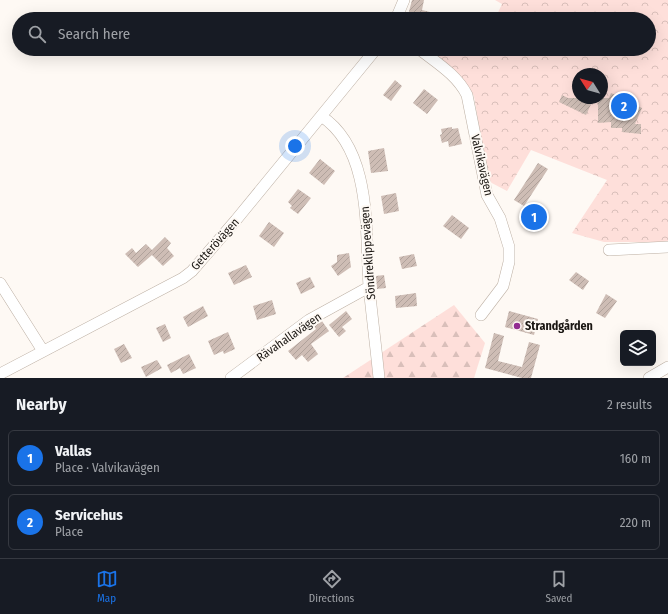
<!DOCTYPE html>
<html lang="en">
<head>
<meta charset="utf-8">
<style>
	body { margin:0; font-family:"Fira Sans Condensed",sans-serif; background:#242831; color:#f1f3f6 }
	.controls { position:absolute; right:12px; bottom:12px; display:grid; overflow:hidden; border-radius:6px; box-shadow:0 4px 16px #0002 }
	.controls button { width:36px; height:36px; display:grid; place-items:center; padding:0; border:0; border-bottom:1px solid #363941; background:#171b24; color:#f1f3f6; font:20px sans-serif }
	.compass { position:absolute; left:572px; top:68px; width:36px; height:36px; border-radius:50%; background:#171b24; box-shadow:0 4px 16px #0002; rotate:307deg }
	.you { position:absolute; left:295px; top:146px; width:14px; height:14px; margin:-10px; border:3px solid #fff; border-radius:50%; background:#1a73e8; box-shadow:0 0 0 6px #1a73e833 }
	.badge { display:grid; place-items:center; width:26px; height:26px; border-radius:50%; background:#1a73e8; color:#fff; font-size:13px; font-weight:700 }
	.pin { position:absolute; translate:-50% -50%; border:2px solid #fff; box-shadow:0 1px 4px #0006 }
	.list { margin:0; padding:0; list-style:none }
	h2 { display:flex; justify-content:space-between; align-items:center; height:52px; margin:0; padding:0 16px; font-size:17px }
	h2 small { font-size:13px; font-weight:400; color:#9ea1a6 }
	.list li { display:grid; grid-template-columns:26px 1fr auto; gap:12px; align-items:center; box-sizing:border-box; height:56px; margin:0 8px 8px; padding:0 8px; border:1px solid #363941; border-radius:6px }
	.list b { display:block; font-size:15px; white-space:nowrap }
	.list p { margin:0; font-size:13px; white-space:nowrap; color:#9ea1a6 }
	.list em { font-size:13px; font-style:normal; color:#9ea1a6 }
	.icon { flex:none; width:22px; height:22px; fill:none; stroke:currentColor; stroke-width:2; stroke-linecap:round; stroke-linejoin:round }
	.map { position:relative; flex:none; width:668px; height:378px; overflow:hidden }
	.search { position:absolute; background:#171b24; box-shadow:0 4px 16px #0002; left:12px; right:12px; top:12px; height:44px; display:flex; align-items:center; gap:10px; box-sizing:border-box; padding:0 14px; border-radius:22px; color:#9ea1a6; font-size:15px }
	.sheet { height:180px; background:#171b24 }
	nav { display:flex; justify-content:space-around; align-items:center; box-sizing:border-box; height:56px; border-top:1px solid #363941; background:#171b24; font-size:11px; color:#9ea1a6 }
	nav a { display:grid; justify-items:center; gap:2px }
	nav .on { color:#1a73e8 }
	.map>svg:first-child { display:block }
</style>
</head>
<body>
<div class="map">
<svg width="668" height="378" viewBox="0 0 668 378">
	<defs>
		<pattern id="forest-firs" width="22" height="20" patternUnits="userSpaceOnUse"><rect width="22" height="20" fill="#fedfda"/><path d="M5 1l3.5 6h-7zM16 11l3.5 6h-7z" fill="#d9bfba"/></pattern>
		<pattern id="park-crowns" width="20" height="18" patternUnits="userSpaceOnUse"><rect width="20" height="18" fill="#fedfda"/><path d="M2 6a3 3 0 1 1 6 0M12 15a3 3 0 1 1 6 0" fill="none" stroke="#d9bfba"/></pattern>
		<pattern id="building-hatch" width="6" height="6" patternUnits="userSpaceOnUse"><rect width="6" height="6" fill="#cebdb5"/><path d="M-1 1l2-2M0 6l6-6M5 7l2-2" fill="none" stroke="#b0a29b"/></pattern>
	</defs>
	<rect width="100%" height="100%" fill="#fef9f4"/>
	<!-- forest -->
	<path fill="url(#forest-firs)" d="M454,305L485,343L474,378H343Z"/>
	<!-- park -->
	<path fill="url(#park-crowns)" fill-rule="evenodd" d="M495,0H668V242H604L572,233L607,180L531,150L507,191L488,181L474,96L455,71L434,53L436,49H464L477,55L480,49H649V19H495L502,4ZM578,74H602V98H578Z"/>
	<!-- building -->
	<path fill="url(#building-hatch)" d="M412,0H424L422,10L446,16L445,19H407Z
		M395,80L402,86L391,101L383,95Z
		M424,89L438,100L427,114L413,103Z
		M611,93L642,108L635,124H641V134L622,132V128H611V122L598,123V98H609Z
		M562,95L568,98H594L586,115L559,102Z
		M452,127V129L458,128L462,144L449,147L448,141L442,143L440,135L442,134L441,129Z
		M384,148L388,171L371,173L368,151Z
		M320,159L335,171L324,185L309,173Z
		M538,163L548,169L524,206L514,200Z
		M298,189L311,198L298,214L290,208L292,206L288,202Z
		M396,193L399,211L384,214L381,196Z
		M531,203L541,210L539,213L546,218L541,225L533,220L528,227L521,222L526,215L524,214Z
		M452,215L469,228L461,239L443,226Z
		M269,222L284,233L274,247L259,236Z
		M165,237L171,243L167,248L174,256L163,266L152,255L138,267L125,254L132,248L136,253L146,244L152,250Z
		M349,253L351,267L338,276L331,266L337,262V255Z
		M414,254L417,266L402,269L399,257Z
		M246,265L252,277L234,285L228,273Z
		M576,272L589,281L583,290L569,280Z
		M384,275L386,288L377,289L376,276Z
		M310,277L315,287L301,294L296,283Z
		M416,293L417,306L396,308L395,296Z
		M606,294L617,301L605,318L596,313Z
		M272,300L276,314L257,320L253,306Z
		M203,306L208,316L188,327L183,317Z
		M346,311L352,319L342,327L346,331L339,337L329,325Z
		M509,311L538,319L534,335L505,327Z
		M322,321L329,331L311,344L318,354L308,362L302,355L296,360L288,351L316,329L314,326Z
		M165,324L171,338L163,342L156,328Z
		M228,332L235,349L224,354L223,351L214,355L208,341Z
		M494,333L504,336L498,361L522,367L529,342L540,345L531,378H522L485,368Z
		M124,344L132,358L121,363L114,349Z
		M189,354L196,368L183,374L180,368L171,373L167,365Z
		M157,360L162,368L146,377L141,367Z"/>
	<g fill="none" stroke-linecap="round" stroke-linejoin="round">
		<defs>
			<path id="minor" d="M396,19L404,0
				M419,49C437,63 457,75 467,95L487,195L500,218L509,247V262L503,286L481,315
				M321,116C373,150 365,233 369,286C372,317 376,347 379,378
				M609,250L668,247
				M0,283L43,351
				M0,374L183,278L192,271L236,220L376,49
				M231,378L309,320L369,287
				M649,378L668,367"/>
		</defs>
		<!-- minor casing -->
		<use href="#minor" stroke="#bdb0a4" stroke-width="12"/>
		<!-- minor -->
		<use href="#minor" stroke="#fff" stroke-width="11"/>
	</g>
	<!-- markers -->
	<circle fill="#922c91" stroke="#fef9f4" stroke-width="1.5" cx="517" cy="326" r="4"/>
	<g text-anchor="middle" stroke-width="4" stroke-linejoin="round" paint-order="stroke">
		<!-- street labels -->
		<g font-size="12" fill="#1a1612" stroke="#fef9f4">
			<text transform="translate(482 165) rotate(77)" y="4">Valvikavägen</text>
			<text transform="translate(215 244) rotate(-48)" y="4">Getterövägen</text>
			<text transform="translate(368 253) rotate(-94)" y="4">Söndreklippevägen</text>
			<text transform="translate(289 337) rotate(-35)" y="4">Rävahallavägen</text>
		</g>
		<!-- poi labels -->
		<g font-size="12" font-weight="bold" fill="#1a1612" stroke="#fef9f4" text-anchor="start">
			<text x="525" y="330">Strandgården</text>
		</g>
	</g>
</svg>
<div class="controls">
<button><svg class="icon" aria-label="layers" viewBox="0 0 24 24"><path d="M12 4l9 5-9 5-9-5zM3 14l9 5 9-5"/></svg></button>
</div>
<svg class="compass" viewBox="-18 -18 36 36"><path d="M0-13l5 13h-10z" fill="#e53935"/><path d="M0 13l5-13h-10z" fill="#9ea1a6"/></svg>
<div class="you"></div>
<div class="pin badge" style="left:534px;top:217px">1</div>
<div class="pin badge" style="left:624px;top:106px">2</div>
<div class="search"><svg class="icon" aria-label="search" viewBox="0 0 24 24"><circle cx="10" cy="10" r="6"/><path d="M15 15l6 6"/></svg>Search here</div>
</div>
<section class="sheet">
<h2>Nearby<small>2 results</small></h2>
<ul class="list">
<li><span class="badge">1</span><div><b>Vallas</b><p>Place · Valvikavägen</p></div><em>160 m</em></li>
<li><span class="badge">2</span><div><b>Servicehus</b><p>Place</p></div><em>220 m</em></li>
</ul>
</section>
<nav>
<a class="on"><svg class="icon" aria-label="map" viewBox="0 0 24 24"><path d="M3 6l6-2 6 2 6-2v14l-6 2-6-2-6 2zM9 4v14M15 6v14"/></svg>Map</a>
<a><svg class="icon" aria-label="directions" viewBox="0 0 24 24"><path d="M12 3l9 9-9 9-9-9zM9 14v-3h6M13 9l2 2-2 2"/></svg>Directions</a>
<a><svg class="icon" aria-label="saved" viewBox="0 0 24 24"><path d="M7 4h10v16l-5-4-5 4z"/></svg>Saved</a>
</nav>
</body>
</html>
